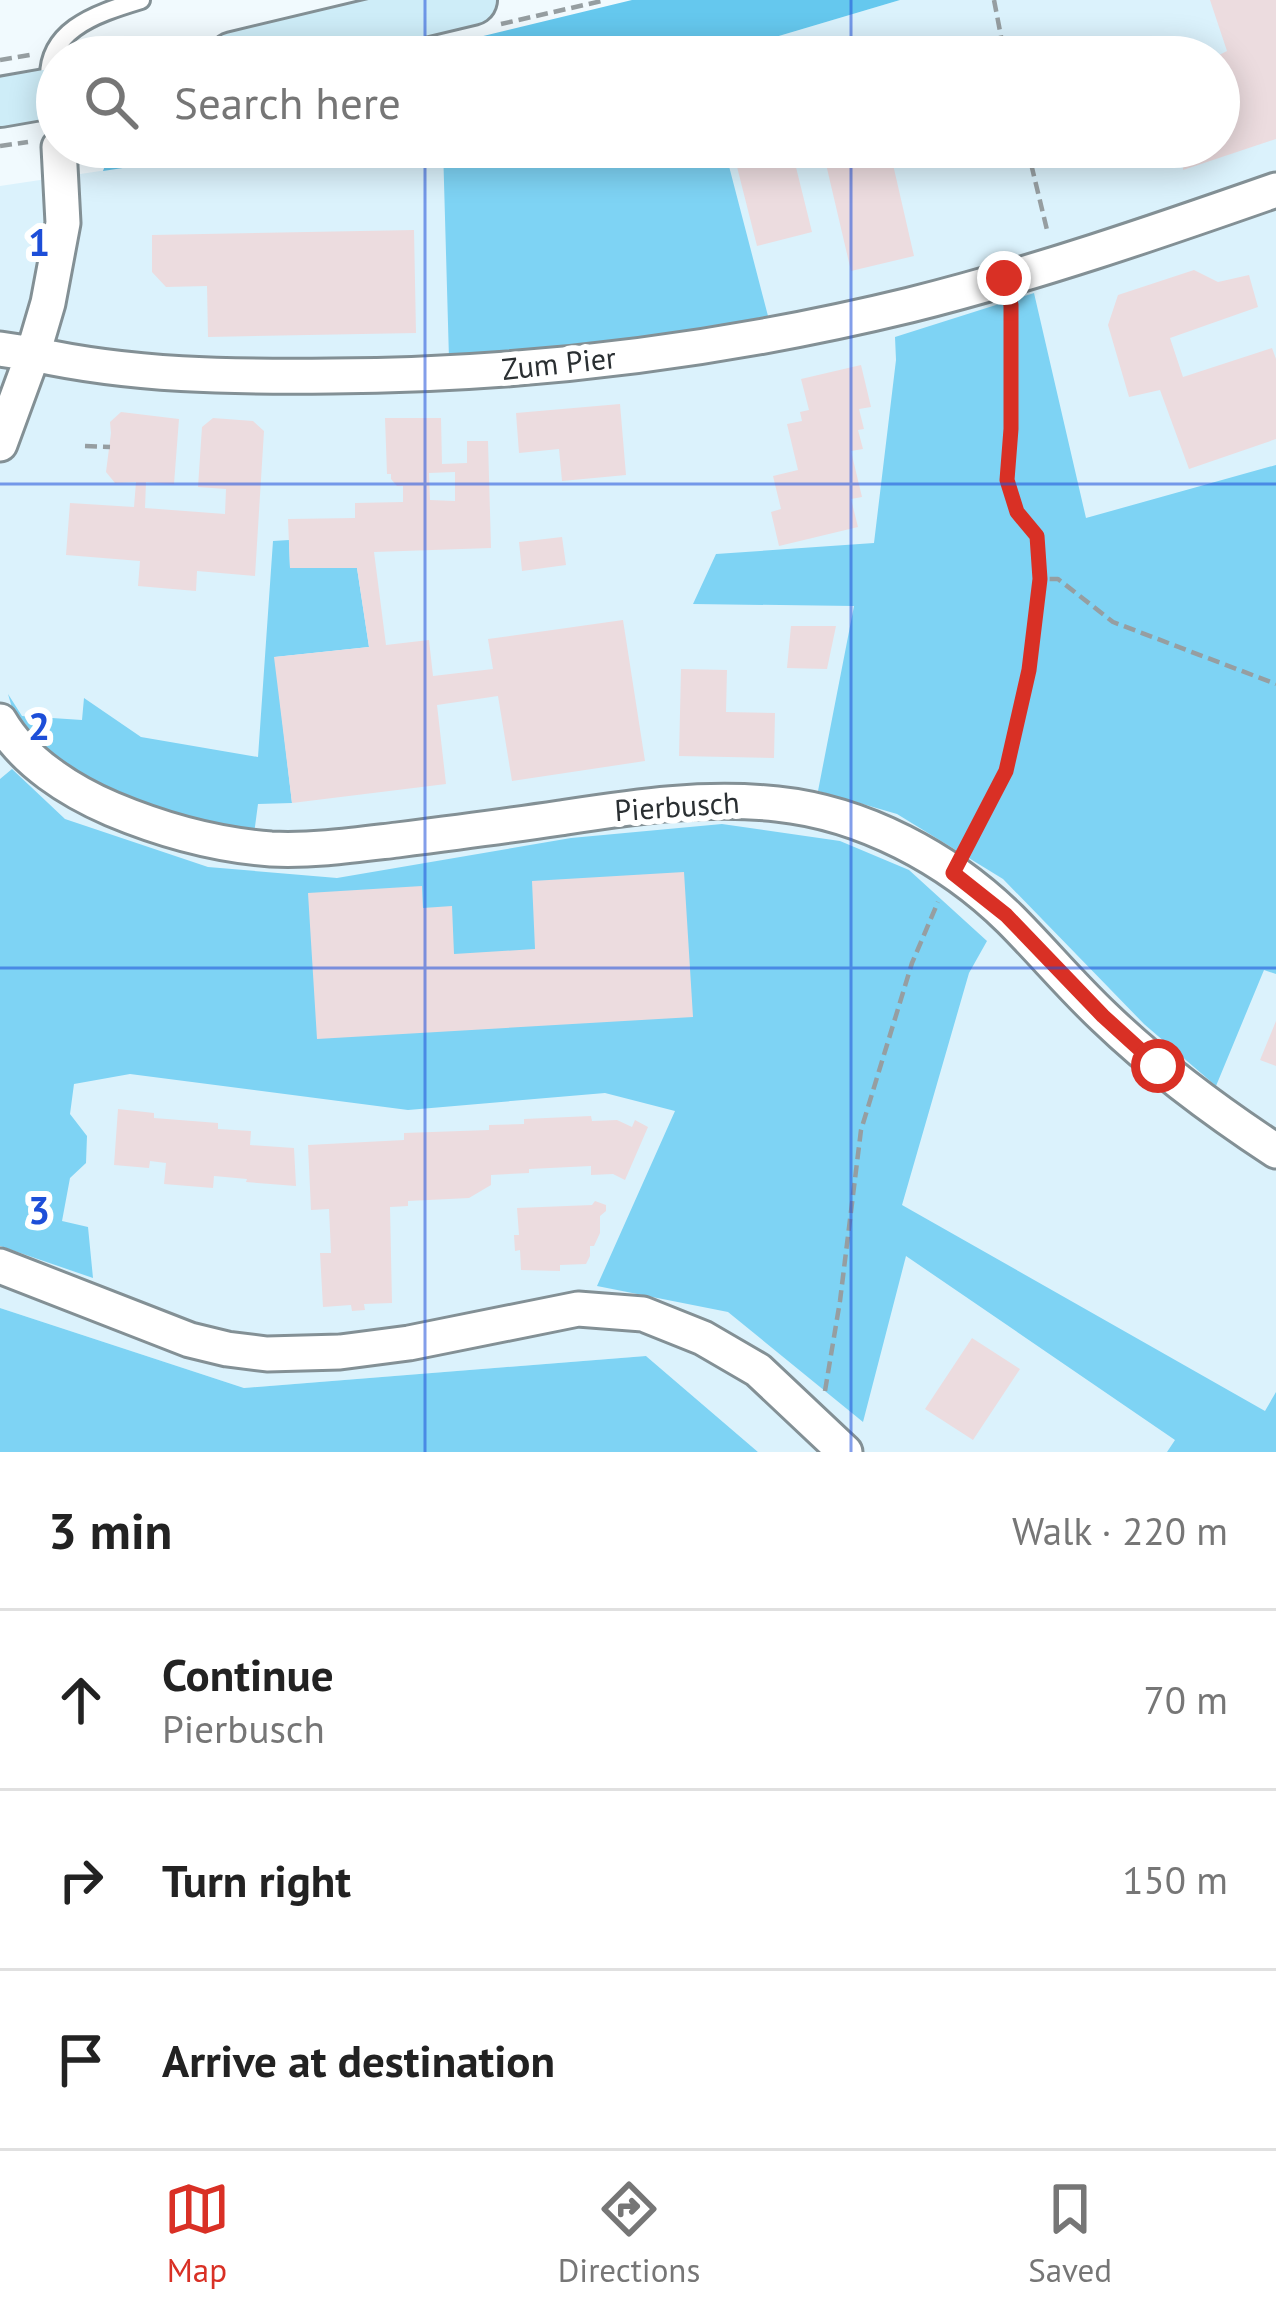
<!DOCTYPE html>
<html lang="en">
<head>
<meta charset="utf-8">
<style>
	body { margin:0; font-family:"PT Sans",sans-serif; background:#f2f2f2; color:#222 }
	.stop { position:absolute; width:36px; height:36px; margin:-27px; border:9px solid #d93025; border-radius:50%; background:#fff }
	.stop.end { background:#d93025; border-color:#fff; box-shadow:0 3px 12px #0008 }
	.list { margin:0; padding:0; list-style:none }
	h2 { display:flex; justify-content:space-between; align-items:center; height:156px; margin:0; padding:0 48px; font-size:51px }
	h2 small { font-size:39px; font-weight:400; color:#767676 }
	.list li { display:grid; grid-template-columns:78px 1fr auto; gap:36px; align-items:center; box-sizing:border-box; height:180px; padding:0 48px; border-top:3px solid #e0e0e0 }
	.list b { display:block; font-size:45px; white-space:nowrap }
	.list p { margin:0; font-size:39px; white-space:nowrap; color:#767676 }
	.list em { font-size:39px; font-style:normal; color:#767676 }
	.icon { flex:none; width:66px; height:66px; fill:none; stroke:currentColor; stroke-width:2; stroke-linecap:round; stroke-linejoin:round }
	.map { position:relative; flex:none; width:1276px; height:1452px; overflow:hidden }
	.search { position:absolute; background:#fff; box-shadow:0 6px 30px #0003; left:36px; right:36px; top:36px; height:132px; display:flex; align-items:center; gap:30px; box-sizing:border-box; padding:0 42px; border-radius:66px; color:#767676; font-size:45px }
	.sheet { height:696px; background:#fff }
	nav { display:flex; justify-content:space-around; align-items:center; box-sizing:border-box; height:168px; border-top:3px solid #e0e0e0; background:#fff; font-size:33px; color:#767676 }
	nav a { display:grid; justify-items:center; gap:6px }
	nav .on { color:#d93025 }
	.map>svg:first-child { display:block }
</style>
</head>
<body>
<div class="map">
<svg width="1276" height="1452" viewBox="0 0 1276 1452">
	<rect width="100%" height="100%" fill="#f1fafe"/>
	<!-- built -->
	<path fill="#dbf2fc" d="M900,0H1276V1452H758L646,1356L244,1388L0,1308V186L261,147H1219V57H708Z"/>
	<!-- green -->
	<path fill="#7ed3f4" d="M443,147H724L768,316L627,342L449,359Z
		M1034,293L1086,518L1276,465V974L1264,970L1216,1086L1144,1024L1003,879L897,814L818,791L854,606L693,604L716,554L874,543L896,360L895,337Z
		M289,540L290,568H357L369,647L275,657L292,803L258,804L254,834L149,811L74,777L17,725L8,694L22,716L82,720L84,698L141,737L258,757L273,541Z
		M12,769L65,819L208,867L337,878L571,838L722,824L840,841L909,870L987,941L969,973L902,1205L1265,1411L1276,1392V1452H1167L1175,1440L906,1256L863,1422L728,1312L597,1286L675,1111L605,1093L408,1110L130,1074L74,1084L70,1114L87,1136L86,1163L70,1178L62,1221L88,1227L93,1278L0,1246V779Z
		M0,1308L244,1388L646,1356L758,1452H0Z"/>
	<!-- forest -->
	<path fill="#65c8ee" d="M632,0H900L708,57H397Z
		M112,147H261L103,171Z"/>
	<!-- building -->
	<path fill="#ecdcdf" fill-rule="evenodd" d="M1210,0H1276V139L1183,170L1184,147H1219V55L1227,51Z
		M732,147H791L812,232L757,246Z
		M822,147H889L914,256L851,271Z
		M414,230L416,333L208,337L207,286L166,287L152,272V235Z
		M1194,270L1218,282L1249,275L1258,307L1170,338L1183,377L1272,348L1276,359V439L1189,469L1160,390L1129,397L1108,325L1118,295Z
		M861,365L871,407L859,409L864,429L858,430L863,449L851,451L862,497L851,499L858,527L779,546L771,512L781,509L773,476L798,470L787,424L802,421L800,412L809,410L801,379Z
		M620,404L626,475L562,481L559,449L519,453L516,413Z
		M121,412L179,419L174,484L146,482L145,508L225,514L226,489L198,487L202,427L213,418L253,421L264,431L255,576L197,571L196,591L138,586L140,561L66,555L70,503L134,507L136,482L115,483L106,472L111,433L110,422Z
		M385,418H441L442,464L467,463V441H488L491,548L374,552L386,645L429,640L433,676L493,669L488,639L623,620L645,761L512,781L498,696L437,705L446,784L292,803L274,657L369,647L357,568H290L288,519L355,518V503L403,502V486H397L391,479V474H387ZM455,472V501L430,500L429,473Z
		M562,537L566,565L522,571L519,542Z
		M791,626H836L827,669L787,668Z
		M681,669L727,670L726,712L775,713L774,758L679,756Z
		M684,872L693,1017L317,1039L308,893L422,886L423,908L452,906L454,954L535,949L532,881Z
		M1276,1021V1066L1260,1060Z
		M118,1109L154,1113V1118L218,1123V1129L251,1131L250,1145L294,1148L296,1186L246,1182L247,1179L214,1176L213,1188L164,1184L166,1163L150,1161L149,1168L114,1165Z
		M591,1116L592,1121L617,1120L632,1127L635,1120L648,1127L625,1180L613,1174L591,1175V1166L529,1169V1173L491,1175V1185L469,1198L408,1201V1206L390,1207L392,1303L364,1304L365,1310L352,1311L351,1305L323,1307L320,1253H331L329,1209L311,1210L308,1145L404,1140V1133L489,1130V1125L524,1124V1119Z
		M595,1201L606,1205V1211L600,1216V1233L594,1246H590V1256L586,1264L560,1265V1271L521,1270L520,1250L515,1251L514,1235H519L517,1208L592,1205Z
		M972,1338L1020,1369L973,1440L925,1409Z"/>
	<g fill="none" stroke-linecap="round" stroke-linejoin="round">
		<defs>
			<path id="lane" d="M50,89C41,31 95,14 141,0"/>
			<path id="street" d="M59,147L63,223L48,303L33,354C132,376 231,377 332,376C527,375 721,351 910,305C1034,274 1156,232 1276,190
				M0,349L33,354L0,444
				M0,721C24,762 70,791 112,809C162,830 217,845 271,849C313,851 355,845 397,840C452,833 506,826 560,818C633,807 703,796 777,804C863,813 948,858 1010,919C1042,951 1071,986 1104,1017C1157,1068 1215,1111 1276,1151
				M0,1266L190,1340L227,1349L267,1354L340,1352L409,1343L578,1309L643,1314L703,1338L758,1370L845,1452"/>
			<path id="secondary" d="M233,57L472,0
				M0,102L57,92"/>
		</defs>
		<!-- lane casing -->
		<use href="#lane" stroke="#839095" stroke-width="22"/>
		<!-- street casing -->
		<use href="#street" stroke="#839095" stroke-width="39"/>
		<!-- secondary casing -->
		<use href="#secondary" stroke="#839095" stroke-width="54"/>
		<!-- path -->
		<path stroke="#969ea1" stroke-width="4.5" stroke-dasharray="12 6" stroke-linecap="butt" d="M994,0L1005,57
			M501,24L606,0
			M0,60L30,55
			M0,146L28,142
			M1027,147L1048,234
			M1011,311V429L1007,480L1017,512L1037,536L1039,579
			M85,446L110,447
			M968,844L1006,771L1029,670L1039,579H1058L1113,622L1276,684
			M825,1391L840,1301L861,1130L912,963L938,902"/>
		<!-- lane -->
		<use href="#lane" stroke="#fff" stroke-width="16"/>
		<!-- street -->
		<use href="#street" stroke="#fff" stroke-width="33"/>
		<!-- secondary -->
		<use href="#secondary" stroke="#ceedf8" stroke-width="48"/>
	</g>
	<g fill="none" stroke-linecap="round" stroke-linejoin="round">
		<!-- route -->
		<path stroke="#d93025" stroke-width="15" d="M1004,278L1011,305V429L1007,480L1017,512L1037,536L1040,579L1029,670L1006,771L953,873L1006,915L1103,1016L1158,1066"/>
	</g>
	<!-- grid -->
	<path fill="none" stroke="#1d4ed8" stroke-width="3" stroke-opacity="0.55" d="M425,0V57M851,0V57M425,147V1452M851,147V1452M0,484H1276M0,968H1276"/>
	<g text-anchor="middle" stroke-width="12" stroke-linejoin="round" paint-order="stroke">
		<!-- street labels -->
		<g font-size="30" fill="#2a2f32" stroke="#fff">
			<text transform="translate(559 364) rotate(-6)" y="10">Zum Pier</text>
			<text transform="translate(677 807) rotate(-4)" y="10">Pierbusch</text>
		</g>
	</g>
	<g font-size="39" text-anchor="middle" font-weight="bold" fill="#1d4ed8" stroke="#fff" stroke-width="12" stroke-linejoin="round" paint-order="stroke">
		<text x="39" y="256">1</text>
		<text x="39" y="740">2</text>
		<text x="39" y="1224">3</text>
	</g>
</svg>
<div class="stop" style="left:1158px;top:1066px"></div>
<div class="stop end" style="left:1004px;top:278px"></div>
<div class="search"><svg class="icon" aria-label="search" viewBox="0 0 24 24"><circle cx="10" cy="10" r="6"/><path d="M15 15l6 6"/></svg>Search here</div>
</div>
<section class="sheet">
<h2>3 min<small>Walk · 220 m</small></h2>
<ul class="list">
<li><svg class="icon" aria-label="ahead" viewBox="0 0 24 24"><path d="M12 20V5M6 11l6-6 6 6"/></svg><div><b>Continue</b><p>Pierbusch</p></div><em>70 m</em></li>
<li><svg class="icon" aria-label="right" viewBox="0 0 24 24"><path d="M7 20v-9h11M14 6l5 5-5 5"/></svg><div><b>Turn right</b></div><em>150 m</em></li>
<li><svg class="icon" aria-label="arrive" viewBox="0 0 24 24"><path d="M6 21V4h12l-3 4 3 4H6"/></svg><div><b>Arrive at destination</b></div></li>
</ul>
</section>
<nav>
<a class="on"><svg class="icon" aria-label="map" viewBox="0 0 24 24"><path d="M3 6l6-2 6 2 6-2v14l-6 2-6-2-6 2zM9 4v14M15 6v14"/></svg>Map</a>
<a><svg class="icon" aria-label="directions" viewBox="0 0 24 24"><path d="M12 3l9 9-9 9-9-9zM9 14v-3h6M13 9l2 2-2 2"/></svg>Directions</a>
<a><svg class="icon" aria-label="saved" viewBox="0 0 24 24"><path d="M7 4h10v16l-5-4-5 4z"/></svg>Saved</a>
</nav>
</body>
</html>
